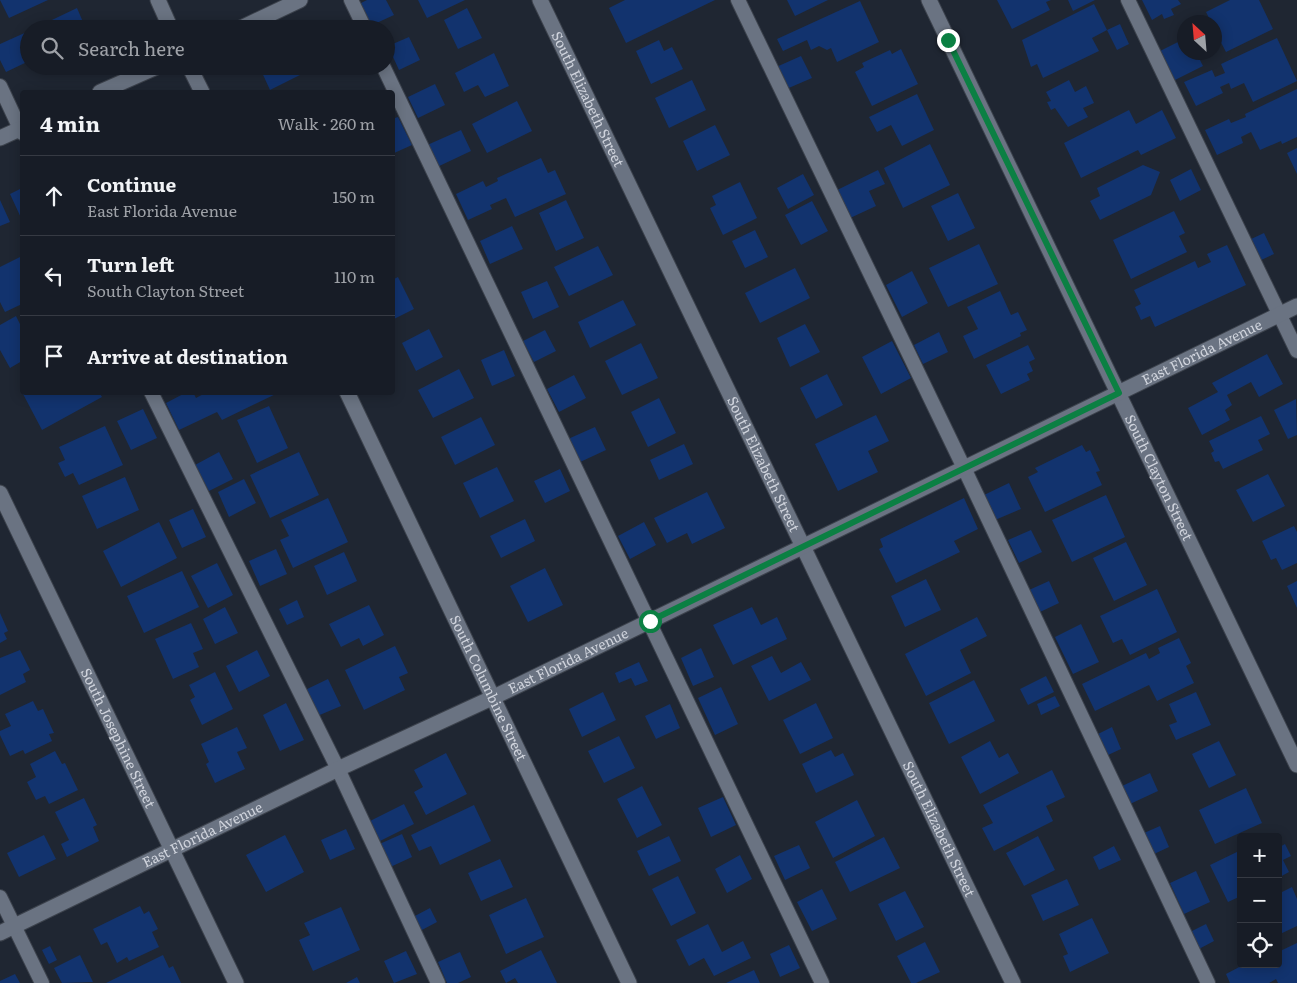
<!DOCTYPE html>
<html lang="en">
<head>
<meta charset="utf-8">
<style>
	body { margin:0; font-family:Literata,serif; background:#20252e; color:#f1f3f6 }
	.controls { position:absolute; right:15px; bottom:15px; display:grid; overflow:hidden; border-radius:5px; box-shadow:0 2px 12px #0003 }
	.controls button { width:45px; height:45px; display:grid; place-items:center; padding:0; border:0; border-bottom:1px solid #363a43; background:#171c26; color:#f1f3f6; font:25px sans-serif }
	.compass { position:absolute; left:1177px; top:15px; width:45px; height:45px; border-radius:50%; background:#171c26; box-shadow:0 2px 12px #0003; rotate:334deg }
	.stop { position:absolute; width:15px; height:15px; margin:-11px; border:4px solid #0b8043; border-radius:50%; background:#fff }
	.stop.end { background:#0b8043; border-color:#fff; box-shadow:0 1px 5px #0008 }
	.list { margin:0; padding:0; list-style:none }
	h2 { display:flex; justify-content:space-between; align-items:center; height:65px; margin:0; padding:0 20px; font-size:21px }
	h2 small { font-size:16px; font-weight:400; color:#9ea1a7 }
	.list li { display:grid; grid-template-columns:32px 1fr auto; gap:15px; align-items:center; box-sizing:border-box; height:80px; padding:0 20px; border-top:1px solid #363a43 }
	.list b { display:block; font-size:19px; white-space:nowrap }
	.list p { margin:0; font-size:16px; white-space:nowrap; color:#9ea1a7 }
	.list em { font-size:16px; font-style:normal; color:#9ea1a7 }
	.icon { flex:none; width:28px; height:28px; fill:none; stroke:currentColor; stroke-width:2; stroke-linecap:round; stroke-linejoin:round }
	.map { position:relative; flex:none; width:1297px; height:983px; overflow:hidden }
	.search { position:absolute; background:#171c26; box-shadow:0 2px 12px #0003; left:20px; top:20px; width:375px; height:55px; display:flex; align-items:center; gap:12px; box-sizing:border-box; padding:0 18px; border-radius:28px; color:#9ea1a7; font-size:19px }
	.panel { position:absolute; background:#171c26; box-shadow:0 2px 12px #0003; left:20px; top:90px; width:375px; height:305px; border-radius:5px }
	.map>svg:first-child { display:block }
</style>
</head>
<body>
<div class="map">
<svg width="1297" height="983" viewBox="0 0 1297 983">
	<rect width="100%" height="100%" fill="#1f2632"/>
	<!-- building -->
	<path fill="#12336e" d="M0,0H48L9,18Z
		M367,0H386L394,15L370,26L359,4Z
		M418,0H465L427,18Z
		M625,0H715L626,43L609,8Z
		M787,0H828L795,16Z
		M997,0H1051L1046,2L1050,10L1012,29Z
		M1068,0H1095L1073,11Z
		M1142,0H1178L1181,4L1171,9L1174,15L1164,19L1162,14L1152,20Z
		M1230,0H1259L1273,29L1226,52L1214,29V22H1211L1206,12Z
		M860,1L879,42L837,62L831,48L827,50L819,46L811,50L807,40L783,51L777,39Z
		M1094,4L1107,30L1120,24L1129,44L1117,50L1107,30L1092,38L1099,51L1043,78L1037,64L1031,67L1022,40Z
		M77,8L86,29H33Z
		M467,8L482,38L458,49L444,20Z
		M29,31V61L6,72L0,60V44Z
		M409,37L420,60L399,70L388,46Z
		M1277,38L1297,81L1253,102L1244,83L1231,89L1229,83L1220,87L1223,93L1196,106L1184,82L1212,70L1215,77L1225,73L1221,64Z
		M1184,39V52H1196L1203,66L1175,80L1160,51Z
		M659,40L664,51L672,47L683,69L651,84L636,51Z
		M901,49L918,84L872,106L855,72L864,67L862,63L890,50L892,54Z
		M494,53L509,86L485,97L478,85L464,92L455,73Z
		M801,56L812,78L784,90L774,68Z
		M259,66H308L310,70L270,90Z
		M692,80L706,110L669,128L655,98Z
		M1069,80L1075,92L1086,86L1094,103L1083,108L1088,117L1068,127L1055,108L1051,110L1047,102L1051,101L1046,92Z
		M435,84L445,105L418,118L408,97Z
		M1297,89V137L1282,144L1281,141L1260,150L1251,132L1241,137L1243,143L1217,155L1205,130L1229,119L1231,123L1246,117L1245,114Z
		M917,94L934,130L902,146L891,125L877,132L869,117Z
		M517,101L532,131L487,153L472,124Z
		M1129,110L1136,124L1162,110L1176,138L1141,155L1138,150L1081,178L1064,143Z
		M398,117L412,145L392,154V119Z
		M715,125L730,155L697,171L683,141Z
		M461,130L471,151L435,168L425,146Z
		M930,144L950,185L903,208L884,168Z
		M1297,148V174L1287,153Z
		M541,158L548,173L555,170L566,194L515,217L506,198L490,205L492,209L468,220L456,194L483,181L486,187L498,181L497,178Z
		M1143,165L1160,172L1151,195L1100,220L1090,201L1100,196L1097,188Z
		M1191,169L1201,190L1180,201L1170,180Z
		M878,170L885,184L869,191L876,206L848,219L835,191Z
		M803,174L814,195L788,209L777,188Z
		M740,182L757,218L723,235L710,208L716,205L712,196Z
		M22,188V220L10,194Z
		M958,193L975,228L948,241L931,206Z
		M0,200L10,222L0,226Z
		M566,200L584,238L556,251L539,213Z
		M812,201L828,231L801,245L785,215Z
		M1174,211L1185,233L1179,236L1187,252L1131,279L1113,240Z
		M512,226L523,249L490,264L480,241Z
		M755,230L768,257L745,268L732,241Z
		M1264,233L1274,254L1259,261L1249,240Z
		M979,244L998,284L948,307L929,268Z
		M1227,245L1246,285L1155,327L1150,316L1141,320L1135,307L1141,304L1134,290L1195,261L1198,268L1211,262L1207,254Z
		M598,246L613,275L569,296L554,267Z
		M22,256V304L5,312L0,302V267Z
		M795,268L810,298L760,323L745,293Z
		M912,271L928,303L902,317L886,285Z
		M398,277L414,309L392,320V280Z
		M547,281L559,307L533,319L521,292Z
		M1000,291L1011,315L1018,312L1027,330L1020,333L1021,336L974,359L963,336L978,329L967,307Z
		M623,300L636,325L590,348L578,322Z
		M16,316L22,328V361L10,368L0,350V325Z
		M805,324L820,352L790,367L777,338Z
		M429,329L443,357L416,371L402,343Z
		M545,330L556,351L534,362L523,341Z
		M939,332L948,352L923,364L914,345Z
		M892,341L911,378L881,394L862,357Z
		M641,343L658,378L622,395L605,361Z
		M1028,345L1035,359L1029,362L1033,371L1027,374L1030,380L1001,394L986,365Z
		M504,350L515,376L492,386L481,360Z
		M1267,354L1283,384L1259,397L1251,382L1227,395L1232,405L1225,410L1230,420L1202,435L1188,408L1218,392L1212,383Z
		M459,369L474,398L433,418L418,390Z
		M827,374L843,405L816,419L800,388Z
		M574,375L586,398L559,412L547,389Z
		M22,392H99L102,397L42,430Z
		M187,392H193L196,398L207,392H280L222,420L217,412L179,430L166,403Z
		M659,398L676,433L648,447L631,412Z
		M1296,399L1297,435L1288,439L1274,410Z
		M269,406L288,448L257,463L237,420Z
		M143,409L157,438L131,450L117,421Z
		M876,415L889,441L868,451L878,472L838,491L815,444Z
		M1261,416L1270,434L1258,440L1263,450L1223,469L1219,461L1215,462L1211,453L1214,451L1209,441Z
		M481,417L495,445L455,465L441,437Z
		M105,426L123,465L79,485L73,473L65,477L58,463L65,460L59,447Z
		M595,427L606,450L578,463L568,439Z
		M684,444L693,464L659,480L650,460Z
		M1082,445L1086,452L1090,450L1100,471L1096,472L1102,485L1045,512L1028,477L1038,472L1035,468Z
		M219,452L233,479L209,491L195,465Z
		M299,452L319,495L270,518L250,475Z
		M497,467L514,501L480,518L463,483Z
		M560,469L570,491L545,503L534,481Z
		M1268,474L1285,506L1253,522L1236,490Z
		M125,477L139,510L97,529L82,496Z
		M244,479L256,503L229,517L218,492Z
		M1009,483L1021,509L995,520L984,495Z
		M707,492L725,528L692,544L687,533L667,543L654,518Z
		M1106,495L1125,537L1072,562L1052,520Z
		M328,498L348,542L293,568L280,540L289,536L281,520Z
		M964,498L978,529L954,541L960,552L896,583L879,549L883,547L880,539Z
		M193,509L206,537L182,548L169,520Z
		M525,519L535,541L501,558L490,536Z
		M159,522L177,558L121,587L103,551Z
		M644,522L656,545L630,559L618,536Z
		M1294,526L1297,532V563L1282,570L1276,558L1271,560L1262,541Z
		M1031,530L1042,552L1019,563L1008,540Z
		M1126,542L1147,585L1114,601L1093,558Z
		M276,549L287,574L260,586L249,561Z
		M344,552L357,581L327,595L314,566Z
		M217,563L233,595L208,608L191,576Z
		M545,568L563,605L528,622L510,586Z
		M182,571L199,607L144,633L127,596Z
		M926,579L941,610L905,627L891,596Z
		M1049,581L1059,603L1040,612L1029,590Z
		M1297,581V608L1287,586Z
		M1157,589L1177,632L1130,655L1122,639L1113,643L1100,616Z
		M297,600L304,617L287,625L279,609Z
		M369,605L384,635L363,646L359,638L341,647L329,624Z
		M225,607L238,633L215,644L203,619Z
		M752,607L761,625L777,617L787,639L733,665L713,625Z
		M0,613L8,631L4,633L7,639L0,643Z
		M977,617L987,636L960,650L971,673L926,696L905,654Z
		M191,623L203,649L193,653L199,667L173,679L155,639Z
		M1081,624L1099,662L1073,674L1055,637Z
		M1179,638L1191,663L1186,666L1194,683L1157,701L1149,685L1095,711L1082,684L1146,653L1149,659L1160,653L1158,648Z
		M395,646L408,673L399,677L405,690L364,710L345,670Z
		M701,648L714,677L693,686L681,658Z
		M20,650L30,670L23,674L26,682L0,695V658Z
		M257,650L270,676L239,692L226,666Z
		M772,656L781,673L801,662L811,680L769,701L751,666Z
		M639,662L648,681L635,686L631,678L619,683L615,673Z
		M215,672L233,709L202,725L190,700L195,697L189,685Z
		M1046,676L1054,692L1028,705L1020,689Z
		M328,679L341,706L315,717L303,691Z
		M974,680L995,721L949,744L929,703Z
		M721,687L738,724L715,735L698,698Z
		M603,692L616,720L582,737L569,709Z
		M1196,692L1211,725L1176,740L1169,725L1177,722L1169,704Z
		M1055,696L1060,706L1041,715L1037,704Z
		M33,701L38,711L43,709L54,733L49,734L52,741L25,754L23,750L10,756L0,735V731L11,726L5,714Z
		M286,703L304,740L280,751L263,715Z
		M816,703L833,738L800,754L783,720Z
		M670,704L680,728L656,739L645,716Z
		M237,727L247,748L237,752L245,769L215,783L206,764L209,762L201,744Z
		M1112,727L1121,749L1108,755L1098,734Z
		M619,736L635,768L604,783L588,751Z
		M990,741L999,758L1008,753L1019,773L980,794L961,757Z
		M1219,741L1236,775L1209,788L1192,754Z
		M831,750L835,757L843,753L854,775L816,793L802,764Z
		M55,751L62,764L65,763L78,790L49,804L45,796L36,800L27,782L36,777L30,764Z
		M446,753L467,794L426,815L414,792L423,787L414,770Z
		M1052,770L1065,797L1046,806L1053,821L994,851L982,828L993,823L983,805Z
		M1150,773L1158,791L1130,804L1122,786Z
		M642,786L662,825L637,838L617,799Z
		M1246,788L1262,823L1215,844L1199,810Z
		M723,797L736,825L711,837L698,808Z
		M84,798L97,825L93,827L99,841L67,857L61,844L69,840L55,812Z
		M857,800L875,836L833,858L815,822Z
		M404,804L414,824L380,841L370,821Z
		M474,805L491,841L440,865L431,846L419,851L411,835Z
		M1160,826L1169,847L1154,854L1144,833Z
		M346,829L355,849L330,860L321,840Z
		M402,834L412,857L386,869L375,846Z
		M44,835L56,859L19,877L7,853Z
		M285,835L304,872L266,892L246,855Z
		M669,836L681,861L649,876L637,851Z
		M1038,836L1055,870L1024,886L1006,853Z
		M884,837L900,868L850,892L835,862Z
		M1285,844L1291,856L1283,860L1289,872L1278,878V848Z
		M799,845L810,868L785,880L774,856Z
		M1114,846L1121,860L1099,870L1093,857Z
		M1241,850V896L1228,902L1210,865Z
		M740,855L752,879L727,893L715,869Z
		M500,859L513,887L481,901L468,873Z
		M1196,871L1210,902L1184,914L1170,883Z
		M678,876L696,913L671,926L652,889Z
		M1067,879L1079,905L1043,921L1031,895Z
		M1292,887L1297,899V926L1278,935V894Z
		M822,889L837,919L812,931L797,902Z
		M905,891L924,927L896,941L878,904Z
		M526,898L544,937L506,954L489,915Z
		M140,906L144,914L149,911L158,929L152,932L159,947L129,961L127,957L117,963L107,942L101,945L93,929Z
		M341,907L360,950L313,971L299,940L310,935L304,923Z
		M430,908L437,922L420,931L413,917Z
		M1092,918L1109,953L1070,972L1063,956L1068,954L1059,934Z
		M708,924L722,952L743,941L751,958L714,976L704,958L689,966L676,940Z
		M1206,924L1214,941L1197,950L1188,933Z
		M925,942L940,972L916,983H911L897,956Z
		M1297,943V983H1278L1276,979L1269,983H1230L1226,974L1245,964H1278V952Z
		M789,945L800,968L780,977L770,954Z
		M50,946L57,960L49,964L42,950Z
		M541,950L557,983H518L515,978L506,983L500,971Z
		M406,951L417,974L394,983L384,961Z
		M460,952L471,977L458,983H447L438,962Z
		M80,955L93,982L62,983L54,968Z
		M163,955L169,968L173,966L181,983H106Z
		M754,970L760,983H726Z
		M15,974L20,983H0V981Z
		M357,977L360,983H346Z"/>
	<g fill="none" stroke-linecap="round" stroke-linejoin="round">
		<defs>
			<path id="lane" d="M351,0L365,29
				M738,0L964,468L1208,983
				M1128,0L1297,351
				M383,66L822,983
				M0,86L22,133
				M151,392L338,769L438,983
				M0,897L42,983"/>
			<g id="street">
				<path d="M158,0L171,29"/>
				<path id="s1" d="M540,0L1013,983"/>
				<path id="s2" d="M929,0L1297,765"/>
				<path d="M239,29L300,0"/>
				<path d="M189,66L202,92"/>
				<path d="M100,92L159,66"/>
				<path d="M0,138L22,128"/>
				<path id="s3" d="M347,392L629,983"/>
				<path id="s4" d="M0,493L236,983"/>
			</g>
			<g id="secondary">
				<path id="s5" d="M0,933L338,769L494,697L1297,306"/>
			</g>
		</defs>
		<!-- lane casing -->
		<use href="#lane" stroke="#3c424c" stroke-width="16"/>
		<!-- street casing -->
		<use href="#street" stroke="#3c424c" stroke-width="17"/>
		<!-- secondary casing -->
		<use href="#secondary" stroke="#3c424c" stroke-width="17"/>
		<!-- lane -->
		<use href="#lane" stroke="#6a7382" stroke-width="14"/>
		<!-- street -->
		<use href="#street" stroke="#6a7382" stroke-width="15"/>
		<!-- secondary -->
		<use href="#secondary" stroke="#6a7382" stroke-width="15"/>
	</g>
	<g fill="none" stroke-linecap="round" stroke-linejoin="round">
		<!-- route -->
		<path stroke="#0b8043" stroke-width="6" d="M650,621L1119,393L948,40"/>
	</g>
	<g text-anchor="middle" stroke-width="5" stroke-linejoin="round" paint-order="stroke">
		<!-- street labels -->
		<g font-size="14" fill="#cfd3dc" stroke="#1f2632">
			<text dy="5" stroke="none"><textPath href="#s1" startOffset="110">South Elizabeth Street</textPath></text>
			<text dy="5" stroke="none"><textPath href="#s5" startOffset="1335">East Florida Avenue</textPath></text>
			<text dy="5" stroke="none"><textPath href="#s1" startOffset="515">South Elizabeth Street</textPath></text>
			<text dy="5" stroke="none"><textPath href="#s2" startOffset="530">South Clayton Street</textPath></text>
			<text dy="5" stroke="none"><textPath href="#s5" startOffset="630">East Florida Avenue</textPath></text>
			<text dy="5" stroke="none"><textPath href="#s3" startOffset="328">South Columbine Street</textPath></text>
			<text dy="5" stroke="none"><textPath href="#s4" startOffset="272">South Josephine Street</textPath></text>
			<text dy="5" stroke="none"><textPath href="#s1" startOffset="920">South Elizabeth Street</textPath></text>
			<text dy="5" stroke="none"><textPath href="#s5" startOffset="225">East Florida Avenue</textPath></text>
		</g>
	</g>
</svg>
<div class="controls">
<button>+</button>
<button>−</button>
<button><svg class="icon" aria-label="locate" viewBox="0 0 24 24"><circle cx="12" cy="12" r="6"/><path d="M12 2v4M12 18v4M2 12h4M18 12h4"/></svg></button>
</div>
<svg class="compass" viewBox="-18 -18 36 36"><path d="M0-13l5 13h-10z" fill="#e53935"/><path d="M0 13l5-13h-10z" fill="#9ea1a7"/></svg>
<div class="stop" style="left:650px;top:621px"></div>
<div class="stop end" style="left:948px;top:40px"></div>
<div class="search"><svg class="icon" aria-label="search" viewBox="0 0 24 24"><circle cx="10" cy="10" r="6"/><path d="M15 15l6 6"/></svg>Search here</div>
<section class="panel">
<h2>4 min<small>Walk · 260 m</small></h2>
<ul class="list">
<li><svg class="icon" aria-label="ahead" viewBox="0 0 24 24"><path d="M12 20V5M6 11l6-6 6 6"/></svg><div><b>Continue</b><p>East Florida Avenue</p></div><em>150 m</em></li>
<li><svg class="icon" aria-label="left" viewBox="0 0 24 24"><path d="M17 20v-9H6M10 6l-5 5 5 5"/></svg><div><b>Turn left</b><p>South Clayton Street</p></div><em>110 m</em></li>
<li><svg class="icon" aria-label="arrive" viewBox="0 0 24 24"><path d="M6 21V4h12l-3 4 3 4H6"/></svg><div><b>Arrive at destination</b></div></li>
</ul>
</section>
</div>
</body>
</html>
